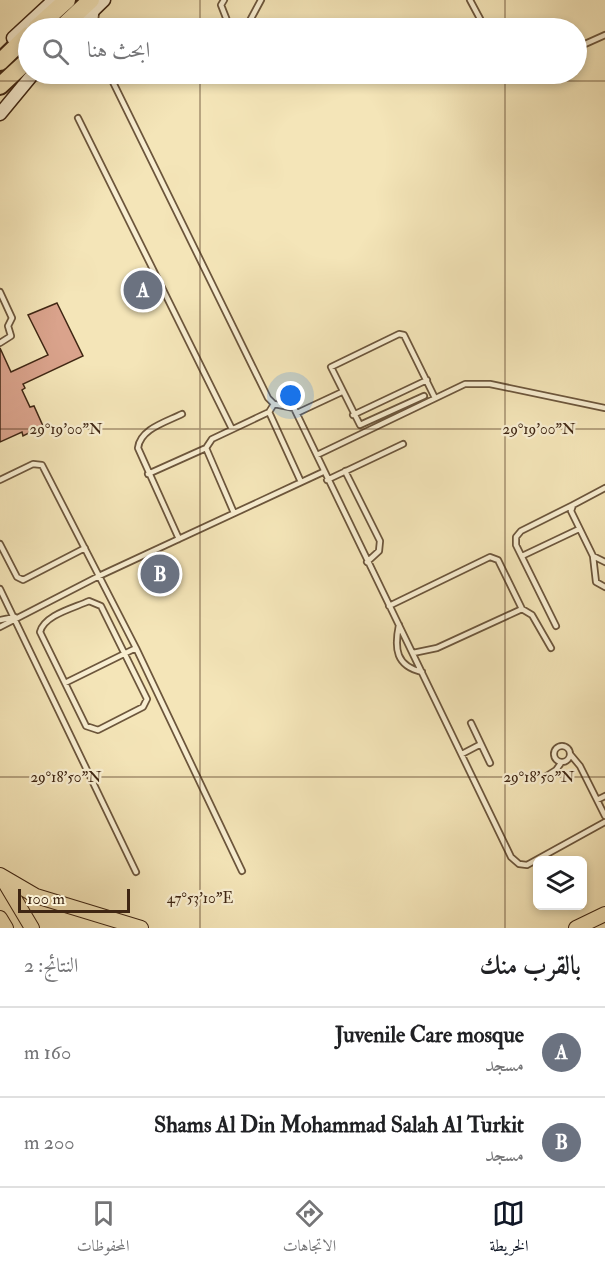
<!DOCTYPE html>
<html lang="ar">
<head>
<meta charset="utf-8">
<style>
	body { margin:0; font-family:"IM FELL Double Pica",Amiri,serif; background:#f6f6f6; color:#202124; direction:rtl }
	.controls { position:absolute; right:18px; bottom:18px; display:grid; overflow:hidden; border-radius:9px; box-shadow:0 3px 9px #0003 }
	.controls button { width:54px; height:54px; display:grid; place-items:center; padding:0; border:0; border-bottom:2px solid #e0e0e0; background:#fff; color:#202124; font:30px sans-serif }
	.scale { position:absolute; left:18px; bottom:15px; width:112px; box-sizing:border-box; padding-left:6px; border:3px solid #3f2613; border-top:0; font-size:16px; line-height:21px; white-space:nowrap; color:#3f2613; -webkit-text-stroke:4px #f8eed1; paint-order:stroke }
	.you { position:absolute; left:291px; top:396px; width:21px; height:21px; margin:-15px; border:4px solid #fff; border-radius:50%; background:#1a73e8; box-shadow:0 0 0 9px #1a73e833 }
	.badge { display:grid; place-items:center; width:39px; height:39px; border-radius:50%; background:#111827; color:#fff; font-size:20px; font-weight:700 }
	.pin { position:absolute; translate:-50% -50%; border:3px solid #fff; box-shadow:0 2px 6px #0006 }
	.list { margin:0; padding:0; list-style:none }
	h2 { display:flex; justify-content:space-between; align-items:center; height:78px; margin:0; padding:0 24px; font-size:26px }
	h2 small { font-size:20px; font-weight:400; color:#757577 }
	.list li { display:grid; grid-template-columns:39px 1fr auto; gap:18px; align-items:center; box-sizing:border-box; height:90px; padding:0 24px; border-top:2px solid #e0e0e0 }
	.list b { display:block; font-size:22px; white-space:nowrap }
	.list p { margin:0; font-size:20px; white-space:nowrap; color:#757577 }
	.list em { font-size:20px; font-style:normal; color:#757577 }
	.icon { flex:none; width:33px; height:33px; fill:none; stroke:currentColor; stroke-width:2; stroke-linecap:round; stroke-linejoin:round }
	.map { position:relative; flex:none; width:605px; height:928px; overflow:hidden; direction:ltr }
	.search { position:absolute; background:#fff; box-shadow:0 3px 9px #0003; left:18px; right:18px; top:18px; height:66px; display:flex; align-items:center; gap:15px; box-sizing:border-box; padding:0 21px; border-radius:33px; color:#757577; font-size:22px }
	.sheet { height:258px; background:#fff }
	nav { display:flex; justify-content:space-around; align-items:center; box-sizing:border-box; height:84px; border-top:2px solid #e0e0e0; background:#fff; font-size:16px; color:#757577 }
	nav a { display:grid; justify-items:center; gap:3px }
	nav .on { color:#111827 }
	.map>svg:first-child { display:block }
</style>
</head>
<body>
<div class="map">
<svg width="605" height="928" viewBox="0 0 605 928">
	<rect width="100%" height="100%" fill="#f4e5b8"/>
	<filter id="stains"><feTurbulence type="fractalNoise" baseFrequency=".00333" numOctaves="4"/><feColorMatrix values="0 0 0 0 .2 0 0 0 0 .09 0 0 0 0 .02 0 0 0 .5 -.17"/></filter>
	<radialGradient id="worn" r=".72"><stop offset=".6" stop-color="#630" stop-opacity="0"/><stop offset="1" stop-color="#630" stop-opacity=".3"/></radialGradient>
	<!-- building -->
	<path fill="#daa38c" stroke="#3f2613" stroke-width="1.5" d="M144,280L153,290L142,300L136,296L133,290Z
		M57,303L83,356L23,384L25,388L22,390L30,407L34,406L43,426L23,436L22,432L0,442V348L11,372L48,355L28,315Z
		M165,563L174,571L168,577L162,576L153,586L142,580L154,566Z"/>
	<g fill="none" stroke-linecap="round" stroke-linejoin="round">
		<defs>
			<path id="lane" d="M224,0L221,5L230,28
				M470,0L485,28
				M94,28L96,13
				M246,28L261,0
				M576,48L605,35
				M109,74L268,398L274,404L294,408L511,857L519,864L527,865L605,822
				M156,76L161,74
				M78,118L232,429
				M0,292L12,318L8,326L11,336L0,343
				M424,396L360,425L331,367L399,334L404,335L435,398
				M269,412L301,482
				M297,413L342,392
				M353,415L427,380
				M206,448L234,513
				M317,455L465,384H490L605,408
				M345,471L380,541L379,551L367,562
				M148,474L206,448L212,439L269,412L274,404
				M0,480L33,464L42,465L136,648L242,871
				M327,480L403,444
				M605,488L573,505L571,511L593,556L596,582L605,587
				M179,539L138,448C140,429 166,422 182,414
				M0,544L17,577L23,580L85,548
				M522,556L579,529
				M593,556L605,562
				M0,589L136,872
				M89,601L101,606L147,699L143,707L98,730L86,726L40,632C44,615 74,608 89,601Z
				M389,606L490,557L498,560L522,609L437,648L413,653
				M522,609L532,615L551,648
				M0,620L15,617
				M399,625C394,649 396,666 422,672
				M556,626L516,545V537L521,531L573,505
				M0,627L99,576L323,472
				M65,683L136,648
				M471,723L490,763
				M554 754a8 8 0 1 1 16 0a8 8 0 1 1-16 0Z
				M462,754L481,744
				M570,754L580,766L605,816
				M545,777L556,770L561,763
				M597,800L605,796"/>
			<path id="secondary" d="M75,28L104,0
				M13,38L54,0
				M0,114L33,74"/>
			<path id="primary" d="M0,875L36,896L141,928
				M4,881L32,928
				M0,918L6,928
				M576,928L605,914"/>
			<path id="highway" d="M36,28L67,0
				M61,28L91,0
				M0,62L28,35
				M0,86L28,60"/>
		</defs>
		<!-- lane casing -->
		<use href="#lane" stroke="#6c563c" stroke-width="8"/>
		<!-- secondary casing -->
		<use href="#secondary" stroke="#3f2613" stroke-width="15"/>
		<!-- primary casing -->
		<use href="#primary" stroke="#3f2613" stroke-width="16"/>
		<!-- highway casing -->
		<use href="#highway" stroke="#3f2613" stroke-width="20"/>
		<!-- lane -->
		<use href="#lane" stroke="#f8eed1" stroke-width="4.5"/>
		<!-- secondary -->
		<use href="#secondary" stroke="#f8eed1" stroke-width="12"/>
		<!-- primary -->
		<use href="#primary" stroke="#f4e5b8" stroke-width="14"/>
		<!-- highway -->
		<use href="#highway" stroke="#f4e5b8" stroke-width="16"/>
	</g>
	<!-- ticks -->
	<path fill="none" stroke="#3f2613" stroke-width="1.5" stroke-opacity="0.45" d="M200,0V28M505,0V28M200,74V928M505,74V928M0,81H605M0,429H605M0,777H605"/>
	<g font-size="15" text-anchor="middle" fill="#3f2613" stroke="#f8eed1" stroke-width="4.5" stroke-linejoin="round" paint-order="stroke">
		<text x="66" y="434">29°19'00"N</text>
		<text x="539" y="434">29°19'00"N</text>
		<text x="66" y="782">29°18'50"N</text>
		<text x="539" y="782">29°18'50"N</text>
		<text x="200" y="903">47°53'10"E</text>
	</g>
	<rect width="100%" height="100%" filter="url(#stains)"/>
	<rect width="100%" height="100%" fill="url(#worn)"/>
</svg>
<div class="controls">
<button><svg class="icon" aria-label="layers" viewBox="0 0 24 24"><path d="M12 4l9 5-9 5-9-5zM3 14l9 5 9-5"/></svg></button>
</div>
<div class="scale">100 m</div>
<div class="you"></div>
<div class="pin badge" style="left:143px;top:290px;background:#6b7280">A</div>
<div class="pin badge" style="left:160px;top:574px;background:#6b7280">B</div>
<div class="search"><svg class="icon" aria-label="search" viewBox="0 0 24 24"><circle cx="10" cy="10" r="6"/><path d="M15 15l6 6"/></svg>ابحث هنا</div>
</div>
<section class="sheet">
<h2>بالقرب منك<small>النتائج: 2</small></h2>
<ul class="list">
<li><span class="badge" style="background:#6b7280">A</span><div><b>Juvenile Care mosque</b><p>مسجد</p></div><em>160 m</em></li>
<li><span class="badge" style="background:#6b7280">B</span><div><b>Shams Al Din Mohammad Salah Al Turkit</b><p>مسجد</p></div><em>200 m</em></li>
</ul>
</section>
<nav>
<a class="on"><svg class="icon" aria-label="map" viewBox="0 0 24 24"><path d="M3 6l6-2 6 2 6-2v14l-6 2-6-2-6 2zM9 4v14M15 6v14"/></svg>الخريطة</a>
<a><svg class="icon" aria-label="directions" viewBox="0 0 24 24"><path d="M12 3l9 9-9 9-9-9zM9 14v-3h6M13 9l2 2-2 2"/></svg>الاتجاهات</a>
<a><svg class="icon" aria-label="saved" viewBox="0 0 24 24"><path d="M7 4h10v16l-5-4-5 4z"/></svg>المحفوظات</a>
</nav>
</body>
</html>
